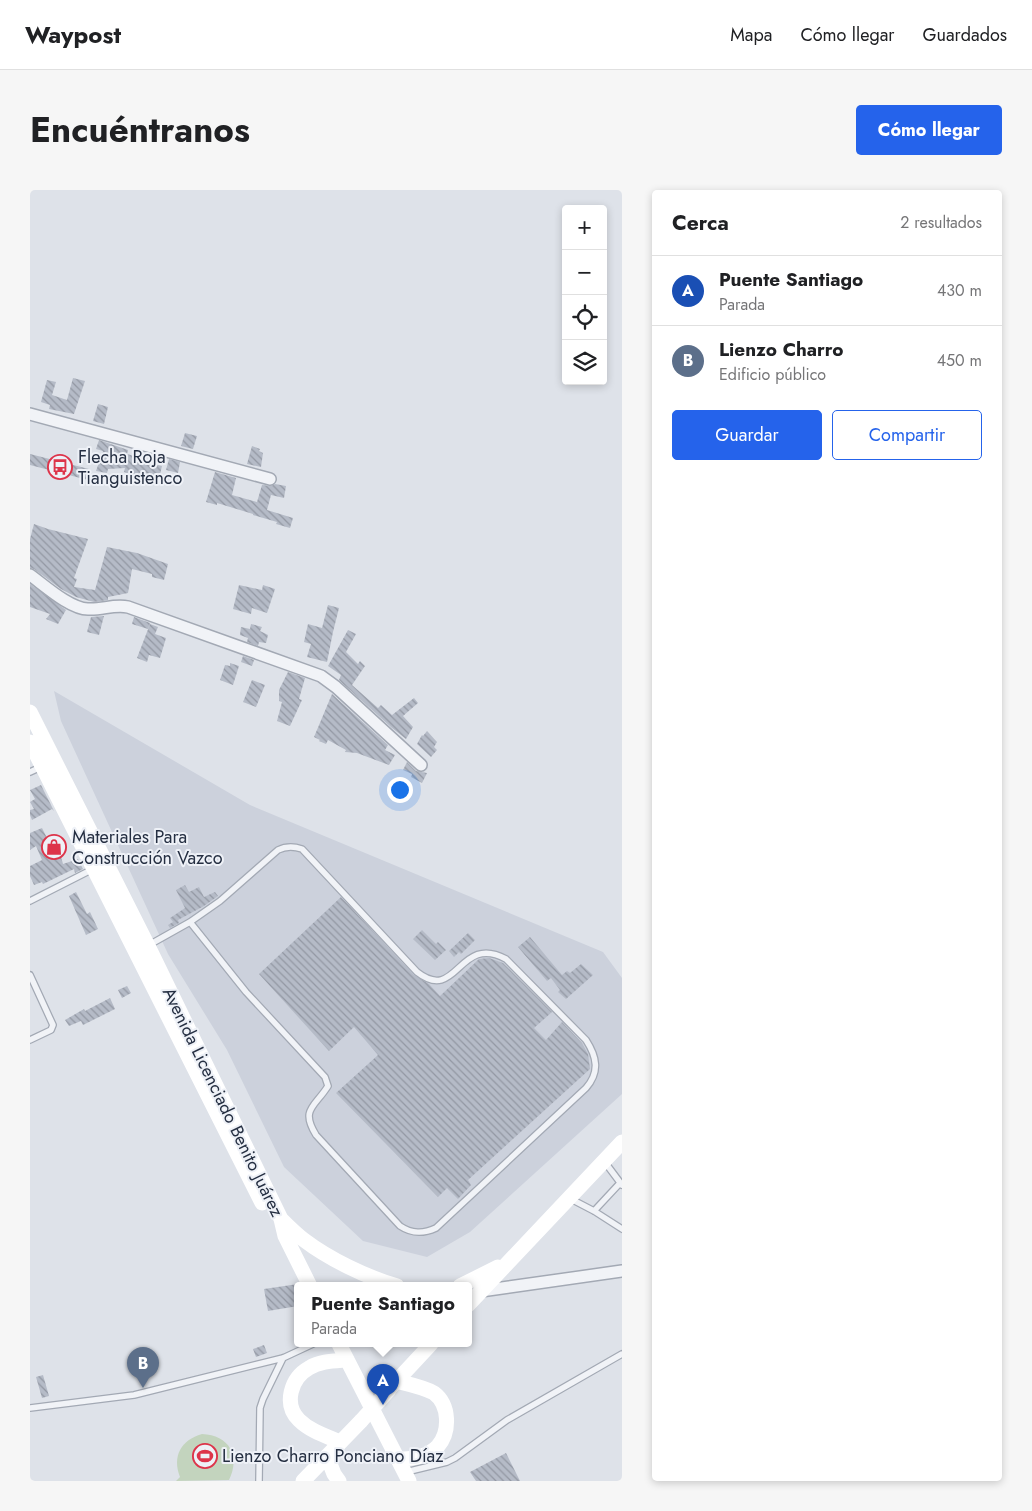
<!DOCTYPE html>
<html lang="es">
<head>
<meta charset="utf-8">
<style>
	body { margin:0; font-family:Jost,sans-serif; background:#f6f6f6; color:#202124 }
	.controls { position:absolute; right:15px; top:15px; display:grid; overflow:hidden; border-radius:5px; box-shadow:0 2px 8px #0003 }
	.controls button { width:45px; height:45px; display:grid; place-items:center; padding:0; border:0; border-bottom:1px solid #e0e0e0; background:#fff; color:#202124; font:25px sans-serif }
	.you { position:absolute; left:369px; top:599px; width:18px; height:18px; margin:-12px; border:4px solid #fff; border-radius:50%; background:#1a73e8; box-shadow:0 0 0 8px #1a73e833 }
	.badge { display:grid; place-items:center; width:32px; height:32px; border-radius:50%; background:#2563eb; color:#fff; font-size:16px; font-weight:700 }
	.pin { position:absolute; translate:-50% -41px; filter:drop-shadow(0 1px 2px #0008) }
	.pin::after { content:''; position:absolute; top:26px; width:18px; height:15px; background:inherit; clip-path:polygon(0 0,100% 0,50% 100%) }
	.popup { position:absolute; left:264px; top:1092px; width:178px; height:65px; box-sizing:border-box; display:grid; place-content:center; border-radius:5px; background:#fff; filter:drop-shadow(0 1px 4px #0005); font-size:16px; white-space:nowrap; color:#757577 }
	.popup b { font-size:19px; color:#202124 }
	.popup::after { content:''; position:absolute; left:50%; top:100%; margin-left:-10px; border:10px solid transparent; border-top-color:#fff }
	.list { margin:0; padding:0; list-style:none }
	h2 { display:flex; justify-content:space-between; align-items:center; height:65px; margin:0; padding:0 20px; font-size:21px }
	h2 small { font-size:16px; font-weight:400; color:#757577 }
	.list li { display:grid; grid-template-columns:32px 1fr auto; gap:15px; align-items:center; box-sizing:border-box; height:70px; padding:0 20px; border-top:1px solid #e0e0e0 }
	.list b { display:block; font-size:19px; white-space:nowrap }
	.list p { margin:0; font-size:16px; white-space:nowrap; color:#757577 }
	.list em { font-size:16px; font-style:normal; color:#757577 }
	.actions { display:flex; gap:10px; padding:15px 20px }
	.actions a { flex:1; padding:11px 0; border:1px solid #2563eb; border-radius:5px; text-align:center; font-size:18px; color:#2563eb }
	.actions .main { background:#2563eb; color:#fff }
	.icon { flex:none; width:28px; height:28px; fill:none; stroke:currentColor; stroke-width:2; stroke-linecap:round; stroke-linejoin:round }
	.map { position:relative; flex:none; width:592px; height:1291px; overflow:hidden; border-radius:5px }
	header { display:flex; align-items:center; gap:30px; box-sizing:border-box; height:70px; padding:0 25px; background:#fff; border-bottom:1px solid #e0e0e0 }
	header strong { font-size:24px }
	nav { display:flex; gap:28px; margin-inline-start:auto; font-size:18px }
	.intro { display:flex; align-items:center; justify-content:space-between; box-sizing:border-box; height:120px; padding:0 30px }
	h1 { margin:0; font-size:35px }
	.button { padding:12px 22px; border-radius:5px; background:#2563eb; color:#fff; font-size:18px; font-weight:700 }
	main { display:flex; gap:30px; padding:0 30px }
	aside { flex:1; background:#fff; border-radius:5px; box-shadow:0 2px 8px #0003 }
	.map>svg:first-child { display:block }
</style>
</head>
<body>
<header>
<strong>Waypost</strong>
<nav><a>Mapa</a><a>Cómo llegar</a><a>Guardados</a></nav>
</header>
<div class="intro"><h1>Encuéntranos</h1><a class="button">Cómo llegar</a></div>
<main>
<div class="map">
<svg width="592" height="1291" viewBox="0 0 592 1291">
	<defs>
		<pattern id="building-back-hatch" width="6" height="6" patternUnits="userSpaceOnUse" patternTransform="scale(1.25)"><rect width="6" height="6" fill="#b5bbc7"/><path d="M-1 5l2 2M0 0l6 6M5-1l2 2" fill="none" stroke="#9398a3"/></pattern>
	</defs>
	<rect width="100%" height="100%" fill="#dee2e9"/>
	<!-- built -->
	<path fill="#ccd1dc" d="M24,501L220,615L573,762L592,788V904L440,1042L397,1067L333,1051L254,977L197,860L138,764L31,531Z"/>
	<!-- pitch -->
	<path fill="#c3d4be" d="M172,1244C199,1245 211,1266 199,1290L146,1291L150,1287C142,1266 151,1250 172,1244Z"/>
	<!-- building -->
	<path fill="url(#building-back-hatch)" d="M43,188L55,191L44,224L19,219L20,215L11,212L17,190L26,192L22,205L37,210Z
		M68,214L78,217L74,234L63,231Z
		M155,243L167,246L163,259L151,256Z
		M69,250L98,260L97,264L108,267V270L132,276L128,293L94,282L95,278L78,279L77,283L66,281L73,261L66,259Z
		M222,256L230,259L229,261L233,263L231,277L217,274Z
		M0,264L59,279L58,290L0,275Z
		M139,269L150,272L148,283L136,280Z
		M185,282L206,288L202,305L227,312L232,295L241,296L245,294L256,296L254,308L241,305L237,320L263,328L260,338L246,334L247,332L223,325V324L187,313V315L176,312Z
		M4,334L18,339L58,349L44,388L47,389L44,397L65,400L77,357L107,363L138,374L134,390L122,387V384L102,379L98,403L78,407V410L64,412L46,407L31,399L4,379L0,378V349Z
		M0,394L36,420L28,434L16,429L20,424L0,417Z
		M209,395L232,400L233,395L245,399L237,423L222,418L221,424L203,419Z
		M298,415L309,418L303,442L297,472L277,467L281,454L274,452L278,434L292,438Z
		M74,426L69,445L57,442L61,427Z
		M104,427L120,433L118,439L102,434Z
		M120,434L128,437L125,444L136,448L130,468L119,465L117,472L107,468Z
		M221,434L232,437L230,441L238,445L236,453L229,452L228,456L217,452L218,448L210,445L211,437L220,439Z
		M318,440L326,444L316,462L328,474L330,471L335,476L322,495L348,518L351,515L362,525L384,508L388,513L373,526L383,537L376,549L362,538L309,490L311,485L298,476Z
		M213,466L224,470L222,476L211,472Z
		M200,473L209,476L203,495L190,490L195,475L200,476Z
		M258,482L275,488L269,509L272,510L260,536L247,531L252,512L249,511V500Z
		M222,490L235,495L226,517L213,512Z
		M302,504L358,555L355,560L365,565L359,575L327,563L315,562L316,560L298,550L296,554L289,551L290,550L284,547Z
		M397,541L407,552L404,557L407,560L401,567L387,554L392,545L393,546Z
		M377,572L386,581L397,583L392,593L381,587L382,584L373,580Z
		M11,595L24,621L22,619L2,630L0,625V620L4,619L0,612L5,609L0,600Z
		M12,638L24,662L26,661L30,668L31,667L33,674L48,669L53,679L45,683L44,679L13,694L12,692L4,695L0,686V676L12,670L6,656L0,660V643Z
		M155,695L159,702L169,697L174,707L185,702L188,706L174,716L148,730L149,733L140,738L138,735L143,732L140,728L155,718L146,700Z
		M46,702L57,724L60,722L68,739L56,745L39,706Z
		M311,707L384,785L399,794L410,806L449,769L459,768L473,773L522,822L504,838L516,850L532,832L552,853L558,864L560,879L438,990L441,995L428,1009L417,998L408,1007L306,903L348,865L324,837L299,861L229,784Z
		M392,740L406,754L408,752L416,760L405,770L383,749Z
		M438,743L445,750L431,764L429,762L424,767L419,761Z
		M500,747L532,785L537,781L540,783L551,774L563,785L536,809L528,802L530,800L521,788L517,791L488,757Z
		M97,796L101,803L92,808L88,800Z
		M80,808L85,819L53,835L51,831L39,836L35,830L54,819L55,821Z
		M268,1094V1116L238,1121L234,1099Z
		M234,1155L237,1163L226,1167L223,1159Z
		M13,1185L19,1206L12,1208L6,1187Z
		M476,1263L490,1291H446L440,1282Z"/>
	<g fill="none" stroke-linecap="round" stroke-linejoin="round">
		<defs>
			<path id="lane" d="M0,582L11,577
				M0,711L63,679
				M119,755L160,732L190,711L248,660C256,656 263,656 272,659L387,782C428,814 428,743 476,769L556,850C567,867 570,882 556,898L406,1038C393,1044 382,1044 370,1036L286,945C270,919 285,917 298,896L295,887L216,802L160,732
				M0,785L23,835L21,840L0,850
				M574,971L592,995
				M541,1009L564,1021L592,1039
				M564,1021L590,993
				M0,1218L104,1205L253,1168L283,1154
				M376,1282L417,1272L425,1268L477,1230L592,1164
				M229,1291L230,1218L233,1209L253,1168"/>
			<path id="street" d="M0,224L240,289
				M0,385C14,395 40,419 58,419C72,420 84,414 98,417L291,486L306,497L391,575
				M451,1101L592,1081"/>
		</defs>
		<!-- lane casing -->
		<use href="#lane" stroke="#a3a9b4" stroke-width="8"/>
		<!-- street casing -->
		<use href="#street" stroke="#a3a9b4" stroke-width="14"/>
		<!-- lane -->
		<use href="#lane" stroke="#f1f3f7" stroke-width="5.5"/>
		<!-- street -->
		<use href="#street" stroke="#f1f3f7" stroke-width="11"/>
		<!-- secondary -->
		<path stroke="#fff" stroke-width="15" d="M0,522L118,756L251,1029L255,1046L280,1096
			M0,552L232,1013
			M251,1029C258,1036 266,1044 274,1050C299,1069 336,1087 367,1096
			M430,1096L468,1077
			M438,1115L592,952
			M309,1154L379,1291
			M366,1191C378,1194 393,1197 404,1203C420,1215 420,1242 408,1256C398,1267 381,1269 368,1269
			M361,1197L401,1154
			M310,1252C296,1246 280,1241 269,1230C253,1214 261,1188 279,1178C290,1171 304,1171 317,1170
			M297,1266L304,1284L309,1291
			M273,1291L331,1231"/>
		<!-- secondary-bridge -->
		<path stroke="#fff" stroke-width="15" d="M331,1231L359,1200"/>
	</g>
	<!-- icons -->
	<defs>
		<symbol id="bus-ring" viewBox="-11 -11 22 22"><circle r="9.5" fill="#eef1f7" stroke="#dd344a" stroke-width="1.5"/><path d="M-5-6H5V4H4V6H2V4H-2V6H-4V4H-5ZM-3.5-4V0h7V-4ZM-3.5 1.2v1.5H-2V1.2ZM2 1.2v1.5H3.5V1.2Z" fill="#dd344a"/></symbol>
		<symbol id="shop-ring" viewBox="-11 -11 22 22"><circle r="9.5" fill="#eef1f7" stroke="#dd344a" stroke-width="1.5"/><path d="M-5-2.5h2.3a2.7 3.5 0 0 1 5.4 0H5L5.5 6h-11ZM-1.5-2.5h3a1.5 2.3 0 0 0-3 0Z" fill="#dd344a"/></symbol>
		<symbol id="stadium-ring" viewBox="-11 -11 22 22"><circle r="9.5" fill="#eef1f7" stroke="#dd344a" stroke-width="1.5"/><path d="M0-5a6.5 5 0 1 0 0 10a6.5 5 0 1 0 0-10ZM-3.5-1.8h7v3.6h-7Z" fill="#dd344a"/></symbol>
	</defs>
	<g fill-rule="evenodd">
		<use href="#bus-ring" x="16" y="263" width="28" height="28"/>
		<use href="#shop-ring" x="10" y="643" width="28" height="28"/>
		<use href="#stadium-ring" x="161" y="1252" width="28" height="28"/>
	</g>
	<g text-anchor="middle" stroke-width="4" stroke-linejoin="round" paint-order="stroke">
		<!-- poi labels -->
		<g font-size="18" fill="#252f42" stroke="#eef1f7" text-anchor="start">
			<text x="48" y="273">Flecha Roja<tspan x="48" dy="21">Tianguistenco</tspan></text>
			<text x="42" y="653">Materiales Para<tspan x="42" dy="21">Construcción Vazco</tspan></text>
			<text x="192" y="1272">Lienzo Charro Ponciano Díaz</text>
		</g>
		<!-- street labels -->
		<g font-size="18" fill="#252f42" stroke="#eef1f7">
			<text transform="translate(193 912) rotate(64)" y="6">Avenida Licenciado Benito Juárez</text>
		</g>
	</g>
</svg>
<div class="controls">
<button>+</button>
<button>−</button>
<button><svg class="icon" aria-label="locate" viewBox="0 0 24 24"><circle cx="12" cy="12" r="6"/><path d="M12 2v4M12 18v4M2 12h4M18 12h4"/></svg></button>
<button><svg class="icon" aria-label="layers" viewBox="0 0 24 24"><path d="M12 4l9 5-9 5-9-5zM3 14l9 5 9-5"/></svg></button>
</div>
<div class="you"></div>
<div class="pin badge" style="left:353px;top:1215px;background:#1a4fb4">A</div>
<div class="popup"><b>Puente Santiago</b>Parada</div>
<div class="pin badge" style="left:113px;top:1198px;background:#5c6f8a">B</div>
</div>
<aside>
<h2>Cerca<small>2 resultados</small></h2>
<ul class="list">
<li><span class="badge" style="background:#1a4fb4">A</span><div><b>Puente Santiago</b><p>Parada</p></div><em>430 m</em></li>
<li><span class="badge" style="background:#5c6f8a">B</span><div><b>Lienzo Charro</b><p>Edificio público</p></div><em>450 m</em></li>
</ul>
<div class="actions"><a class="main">Guardar</a><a>Compartir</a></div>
</aside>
</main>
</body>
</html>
